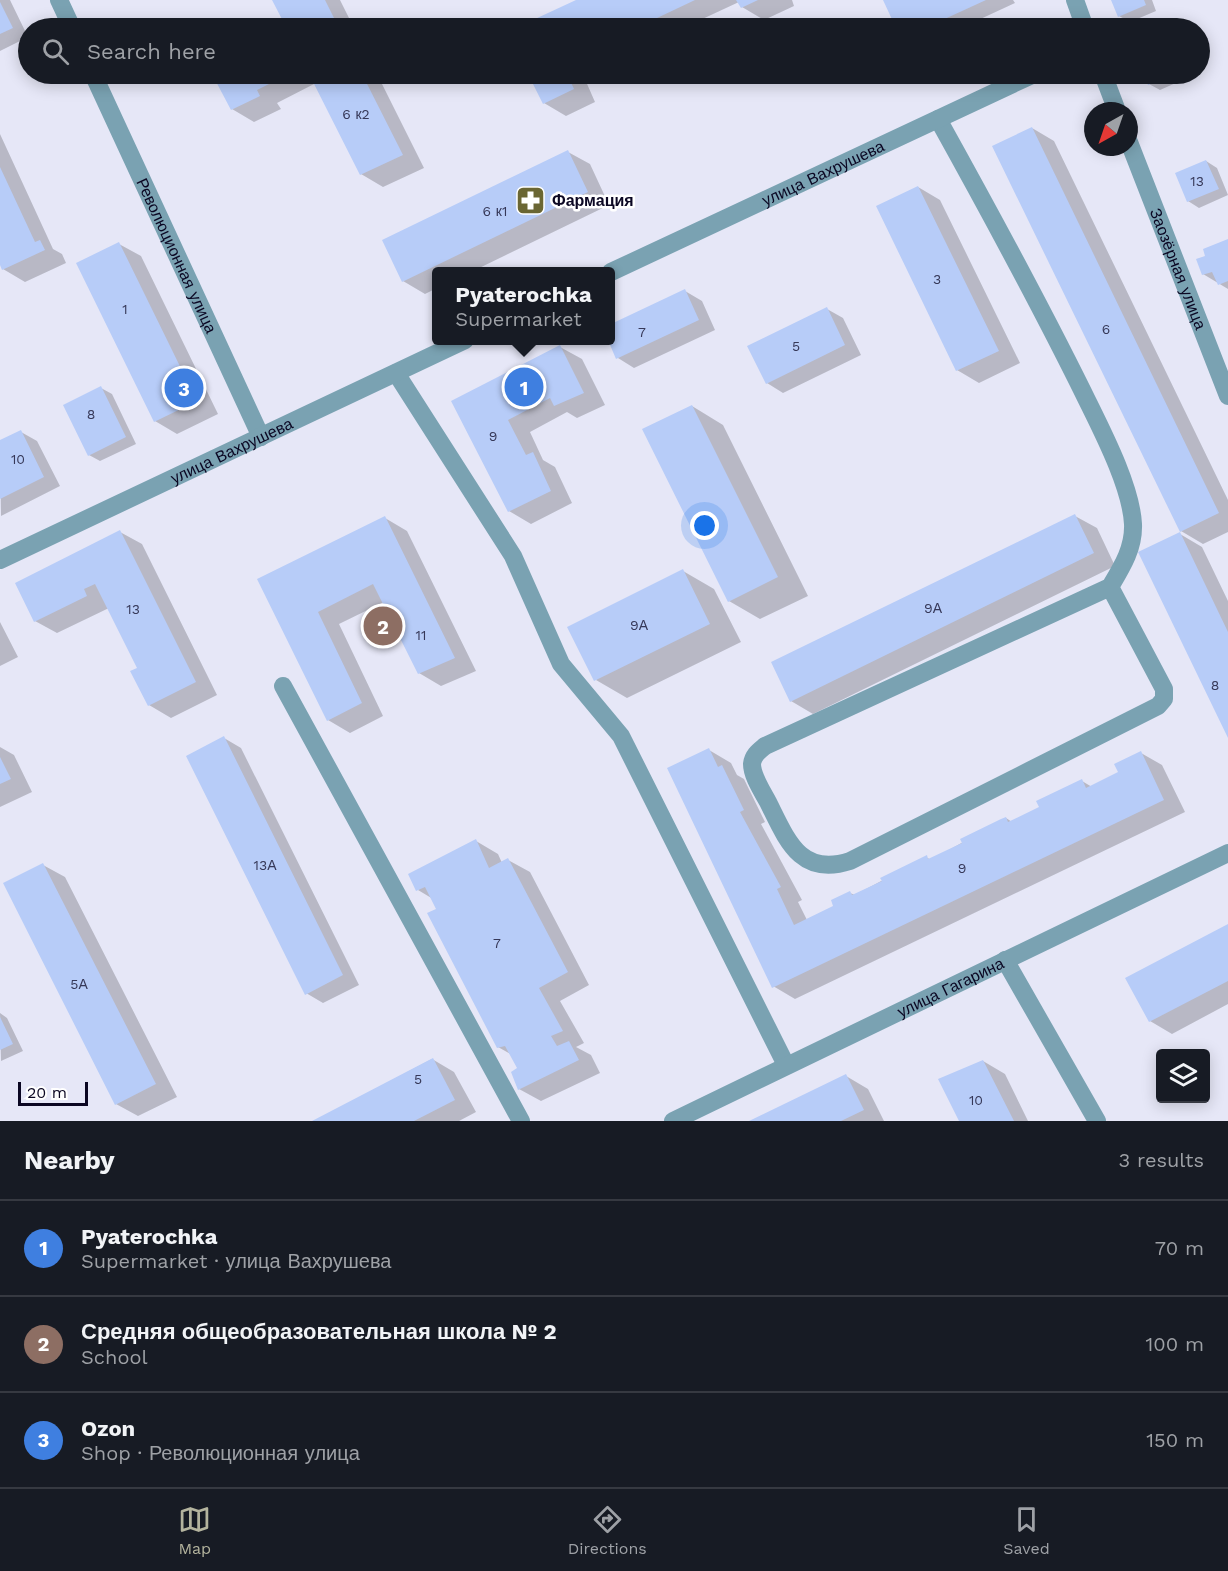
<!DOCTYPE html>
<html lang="en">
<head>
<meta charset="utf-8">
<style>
	body { margin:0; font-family:"Work Sans",sans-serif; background:#242831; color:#f1f3f6 }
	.controls { position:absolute; right:18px; bottom:18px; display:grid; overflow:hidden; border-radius:6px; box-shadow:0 3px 15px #0003 }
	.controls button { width:54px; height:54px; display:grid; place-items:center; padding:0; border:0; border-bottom:2px solid #363941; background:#171b24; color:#f1f3f6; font:30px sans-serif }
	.compass { position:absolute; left:1084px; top:102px; width:54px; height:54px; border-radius:50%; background:#171b24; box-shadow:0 3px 15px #0003; rotate:220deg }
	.scale { position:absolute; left:18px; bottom:15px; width:70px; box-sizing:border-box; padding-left:6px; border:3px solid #0b0723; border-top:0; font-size:16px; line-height:21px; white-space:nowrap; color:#0b0723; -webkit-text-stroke:4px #fff; paint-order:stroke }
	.you { position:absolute; left:705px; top:526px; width:21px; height:21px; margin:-15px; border:4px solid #fff; border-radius:50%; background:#1a73e8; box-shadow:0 0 0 9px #1a73e833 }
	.badge { display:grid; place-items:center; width:39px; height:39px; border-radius:50%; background:#b4b49e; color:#fff; font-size:20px; font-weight:700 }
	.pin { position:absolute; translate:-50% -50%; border:3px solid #fff; box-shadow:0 2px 6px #0006 }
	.popup { position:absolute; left:432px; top:267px; width:183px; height:78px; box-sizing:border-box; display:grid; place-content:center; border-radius:6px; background:#171b24; filter:drop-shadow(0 2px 4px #0005); font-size:20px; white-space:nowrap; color:#9ea1a6 }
	.popup b { font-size:22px; color:#f1f3f6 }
	.popup::after { content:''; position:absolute; left:50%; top:100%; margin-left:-12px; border:12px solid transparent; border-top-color:#171b24 }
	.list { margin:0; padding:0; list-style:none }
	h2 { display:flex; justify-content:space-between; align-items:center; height:78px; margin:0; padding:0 24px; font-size:26px }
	h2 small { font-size:20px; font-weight:400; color:#9ea1a6 }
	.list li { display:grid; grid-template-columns:39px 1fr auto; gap:18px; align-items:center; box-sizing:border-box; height:96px; padding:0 24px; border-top:2px solid #363941 }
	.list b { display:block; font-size:22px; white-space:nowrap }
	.list p { margin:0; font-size:20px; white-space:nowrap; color:#9ea1a6 }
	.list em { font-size:20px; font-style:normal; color:#9ea1a6 }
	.icon { flex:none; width:33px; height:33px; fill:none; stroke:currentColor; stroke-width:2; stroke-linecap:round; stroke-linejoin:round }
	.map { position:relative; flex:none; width:1228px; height:1121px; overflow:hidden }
	.search { position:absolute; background:#171b24; box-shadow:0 3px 15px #0003; left:18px; right:18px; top:18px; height:66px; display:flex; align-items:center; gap:15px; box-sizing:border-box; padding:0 21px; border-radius:33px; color:#9ea1a6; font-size:22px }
	.sheet { height:366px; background:#171b24 }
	nav { display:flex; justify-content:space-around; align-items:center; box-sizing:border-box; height:84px; border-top:2px solid #363941; background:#171b24; font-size:16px; color:#9ea1a6 }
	nav a { display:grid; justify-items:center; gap:3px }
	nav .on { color:#b4b49e }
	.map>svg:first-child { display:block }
</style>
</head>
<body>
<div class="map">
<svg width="1228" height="1121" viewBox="0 0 1228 1121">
	<rect width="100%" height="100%" fill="#e6e7f7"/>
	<!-- shadow -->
	<path fill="#0003" d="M0,0H10L28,37L0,51Z
		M273,0H340L354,28H281L287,26Z
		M580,0H792L794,6L764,20L742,7L739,2L683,28H536Z
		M884,0H1013L1015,3L961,28H897Z
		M1113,0H1152L1156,11L1130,22L1119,16Z
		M214,74H377L424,168L383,187L361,174L316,83L277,103L281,109L254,122L232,109Z
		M529,74H591L584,77L595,102L566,116L544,103Z
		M1145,74H1185L1187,78L1160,90L1149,84Z
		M1032,128L1054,141L1228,500V532L1203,544L1181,531Z
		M0,134L53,249L62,254L66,263L25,282L3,269L0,262Z
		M568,152L590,164L609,205L471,272H437V288L425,294L403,281Z
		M1206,161L1217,168L1228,195L1199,208L1188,201Z
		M918,187L940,200L1020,363L979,383L957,370L878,207Z
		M1228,240V289L1203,274L1207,256Z
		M119,244L141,256L218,414L177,434L155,421Z
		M685,291L702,301L715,330L634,368L618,358L611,340V326Z
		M827,309L843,318L861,355L783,393L767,383Z
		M560,347L582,359L605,405L577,418L567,412L530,432L543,460L555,467L572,503L531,524L509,511L453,401Z
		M101,388L112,394L136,444L100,461L89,455Z
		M692,406L723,425L808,596L760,619L729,601Z
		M21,432L37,441L60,486L1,516L0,442Z
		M1075,516L1097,528L1115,566L813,714L791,701Z
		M385,518L407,531L476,671L441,686L419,673L384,602L339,624L383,716L350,733L328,720L259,580Z
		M120,532L142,544L217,695L171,718L149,705L139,669L109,608L57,633L35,621Z
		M1180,534L1202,547L1228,601V735Z
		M683,571L714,589L741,642L627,698L596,680Z
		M0,622L18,657L0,666Z
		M224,738L241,748L359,985L323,1003L306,993Z
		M0,747L14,755L32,792L0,807Z
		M709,750L731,763L737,775L744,779L765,822L761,824L802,900L798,902L807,920L835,906L850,893L855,895L926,857L931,860L1006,818L1012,822L1041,808L1082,781L1092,787L1120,773L1141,753L1162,765L1185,812L795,999L773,986Z
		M476,841L498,854L502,863L508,860L530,872L589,985L560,1001L584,1043L576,1047L591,1055L600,1073L541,1101L519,1089V1069L512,1055L498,1047L439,910L433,899L418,890Z
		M43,865L65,877L177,1097L138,1116L116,1104Z
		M1228,925V1004L1172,1034L1150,1021Z
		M0,1013L7,1018L23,1051L1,1061Z
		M432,1059L454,1072L476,1112L459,1121H315Z
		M983,1061L1005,1074L1028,1121H960Z
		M846,1076L868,1089L884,1121H752Z"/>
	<!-- building -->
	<path fill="#b7ccf8" d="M272,0H325L339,28H279L285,25Z
		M576,0H695L636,28H533L538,26L535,19Z
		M736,0H758L741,8Z
		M883,0H986L925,28H896Z
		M1111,0H1144L1146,5L1118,17Z
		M0,2L13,28L0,34Z
		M212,74H289L257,90L260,96L231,110Z
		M309,74H362L403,155L360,175Z
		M528,74H567L574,89L543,104Z
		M1143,74H1174L1148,85Z
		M1032,127L1219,513L1180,532L992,146Z
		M568,150L588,192L402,282L382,240Z
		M1206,160L1219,189L1187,202L1175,173Z
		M0,167L35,242L40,240L45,250L2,270L0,265Z
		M918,186L999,351L956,371L876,206Z
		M1228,239V281L1218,285L1212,272L1202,275L1196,259L1205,256L1203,249Z
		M119,242L197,401L154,422L76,263Z
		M685,289L699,320L616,359L608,340H611V324Z
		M827,307L845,345L766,384L747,346Z
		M560,345L584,393L554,406L550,398L508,420L526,455L533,452L551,491L508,512L451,401Z
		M101,386L126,437L88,456L63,405Z
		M692,405L778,577L728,602L642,429Z
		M21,430L44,477L0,499V440Z
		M1075,514L1094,553L790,702L771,662Z
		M385,516L455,658L418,674L373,584L318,612L362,703L327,721L257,579Z
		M120,530L196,682L148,706L130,671L137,668L95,584L84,589L87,596L34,622L15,583Z
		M1180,532L1228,632V738L1138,552Z
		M683,569L710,624L594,681L567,627Z
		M224,736L343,975L305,995L186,756Z
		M709,748L718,767L722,765L744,810L740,812L781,887L777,889L794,925L833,906L831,900L850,891L852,895L882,881L880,878L927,855L928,859L962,843L960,839L1001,819L1006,817L1008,822L1039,807L1036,801L1082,779L1086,788L1118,772L1114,764L1141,751L1164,800L772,988L667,768Z
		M0,757L11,779L0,784Z
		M476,839L489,868L508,858L568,972L539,988L563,1031L551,1036L557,1046L569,1041L579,1060L518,1090L511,1072L517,1068L505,1046L497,1048L427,913L436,909L425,887L416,891L408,874Z
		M43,863L156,1084L115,1105L3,883Z
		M1228,924V981L1149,1022L1125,978Z
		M0,1017L13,1044L0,1050Z
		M433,1058L455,1100L414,1121H312Z
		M983,1060L1014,1121H959L938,1079Z
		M846,1074L864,1110L841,1121H749Z"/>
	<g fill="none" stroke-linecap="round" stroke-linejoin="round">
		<!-- minor -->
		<g stroke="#7aa2b2" stroke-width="18">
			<path d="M59,0L72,28"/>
			<path d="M1075,0L1085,28"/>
			<path id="s1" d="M93,74L261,437"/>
			<path d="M1103,74L1117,111"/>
			<path d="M938,119C988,209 1037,299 1083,392C1100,427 1131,485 1133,524C1134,548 1122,567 1110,587L765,746C759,751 753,755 752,764C752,776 762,791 768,802C787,840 800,877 850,861L1158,706L1164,699V689L1110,587"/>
			<path id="s2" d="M1129,142L1228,396"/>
			<path id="s3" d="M611,272L1034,74"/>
			<path d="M396,373L513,556L561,664L621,736L786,1065"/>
			<path id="s4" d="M0,560L465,340"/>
			<path d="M283,686L521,1121"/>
			<path d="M1005,960L1097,1121"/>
			<path id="s5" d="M673,1121L1228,853"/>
		</g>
	</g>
	<!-- icons -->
	<defs>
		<symbol id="pharmacy-square" viewBox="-11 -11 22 22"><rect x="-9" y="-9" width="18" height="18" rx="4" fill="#6a6633" stroke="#fff"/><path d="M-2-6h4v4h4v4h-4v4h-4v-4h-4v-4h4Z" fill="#fff"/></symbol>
	</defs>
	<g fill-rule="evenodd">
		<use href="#pharmacy-square" x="514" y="184" width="33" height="33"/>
	</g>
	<g text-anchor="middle" stroke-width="5" stroke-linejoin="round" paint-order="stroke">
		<!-- number labels -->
		<g font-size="14" fill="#363858">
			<text x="356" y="119">6 к2</text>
			<text x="1197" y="186">13</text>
			<text x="495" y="216">6 к1</text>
			<text x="937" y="284">3</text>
			<text x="125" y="314">1</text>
			<text x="1106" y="334">6</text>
			<text x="642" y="337">7</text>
			<text x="796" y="351">5</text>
			<text x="91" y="419">8</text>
			<text x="493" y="441">9</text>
			<text x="18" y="464">10</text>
			<text x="933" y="613">9А</text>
			<text x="133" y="614">13</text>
			<text x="639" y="630">9А</text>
			<text x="421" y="640">11</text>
			<text x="1215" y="690">8</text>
			<text x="265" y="870">13А</text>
			<text x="962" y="873">9</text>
			<text x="497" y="948">7</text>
			<text x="79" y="989">5А</text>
			<text x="418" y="1084">5</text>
			<text x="976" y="1105">10</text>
		</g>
		<!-- street labels -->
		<g font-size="16" fill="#0b0723" stroke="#fff">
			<text dy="6" stroke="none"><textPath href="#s3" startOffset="234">улица Вахрушева</textPath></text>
			<text dy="6" stroke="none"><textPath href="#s1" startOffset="200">Революционная улица</textPath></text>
			<text dy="6" stroke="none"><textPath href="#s2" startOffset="136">Заозёрная улица</textPath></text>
			<text dy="6" stroke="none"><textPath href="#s4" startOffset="256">улица Вахрушева</textPath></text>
			<text dy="6" stroke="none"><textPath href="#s5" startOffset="308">улица Гагарина</textPath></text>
		</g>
		<!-- poi labels -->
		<g font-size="16" font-weight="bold" fill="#0b0723" stroke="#fff" text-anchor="start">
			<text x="552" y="206">Фармация</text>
		</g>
	</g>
</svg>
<div class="controls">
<button><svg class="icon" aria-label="layers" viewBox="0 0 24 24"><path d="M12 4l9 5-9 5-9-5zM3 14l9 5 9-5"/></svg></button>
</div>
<svg class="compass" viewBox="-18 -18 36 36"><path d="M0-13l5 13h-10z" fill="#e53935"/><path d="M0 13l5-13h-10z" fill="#9ea1a6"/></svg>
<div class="scale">20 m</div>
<div class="you"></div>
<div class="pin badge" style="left:524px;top:387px;background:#3f7fe0">1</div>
<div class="popup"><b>Pyaterochka</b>Supermarket</div>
<div class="pin badge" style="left:383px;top:626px;background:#8d6e63">2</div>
<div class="pin badge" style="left:184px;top:388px;background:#3f7fe0">3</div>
<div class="search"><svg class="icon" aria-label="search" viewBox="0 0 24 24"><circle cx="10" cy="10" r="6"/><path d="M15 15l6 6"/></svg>Search here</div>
</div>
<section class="sheet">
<h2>Nearby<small>3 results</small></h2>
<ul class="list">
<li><span class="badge" style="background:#3f7fe0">1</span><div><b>Pyaterochka</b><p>Supermarket · улица Вахрушева</p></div><em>70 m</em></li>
<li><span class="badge" style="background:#8d6e63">2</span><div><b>Средняя общеобразовательная школа № 2</b><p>School</p></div><em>100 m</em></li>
<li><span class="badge" style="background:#3f7fe0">3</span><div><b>Ozon</b><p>Shop · Революционная улица</p></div><em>150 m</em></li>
</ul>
</section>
<nav>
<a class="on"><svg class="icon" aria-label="map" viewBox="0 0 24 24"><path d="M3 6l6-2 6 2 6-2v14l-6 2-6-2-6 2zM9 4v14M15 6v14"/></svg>Map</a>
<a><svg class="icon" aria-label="directions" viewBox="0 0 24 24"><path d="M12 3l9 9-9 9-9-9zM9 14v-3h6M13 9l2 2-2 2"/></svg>Directions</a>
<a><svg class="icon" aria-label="saved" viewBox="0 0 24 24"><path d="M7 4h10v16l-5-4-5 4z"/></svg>Saved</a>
</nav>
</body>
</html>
